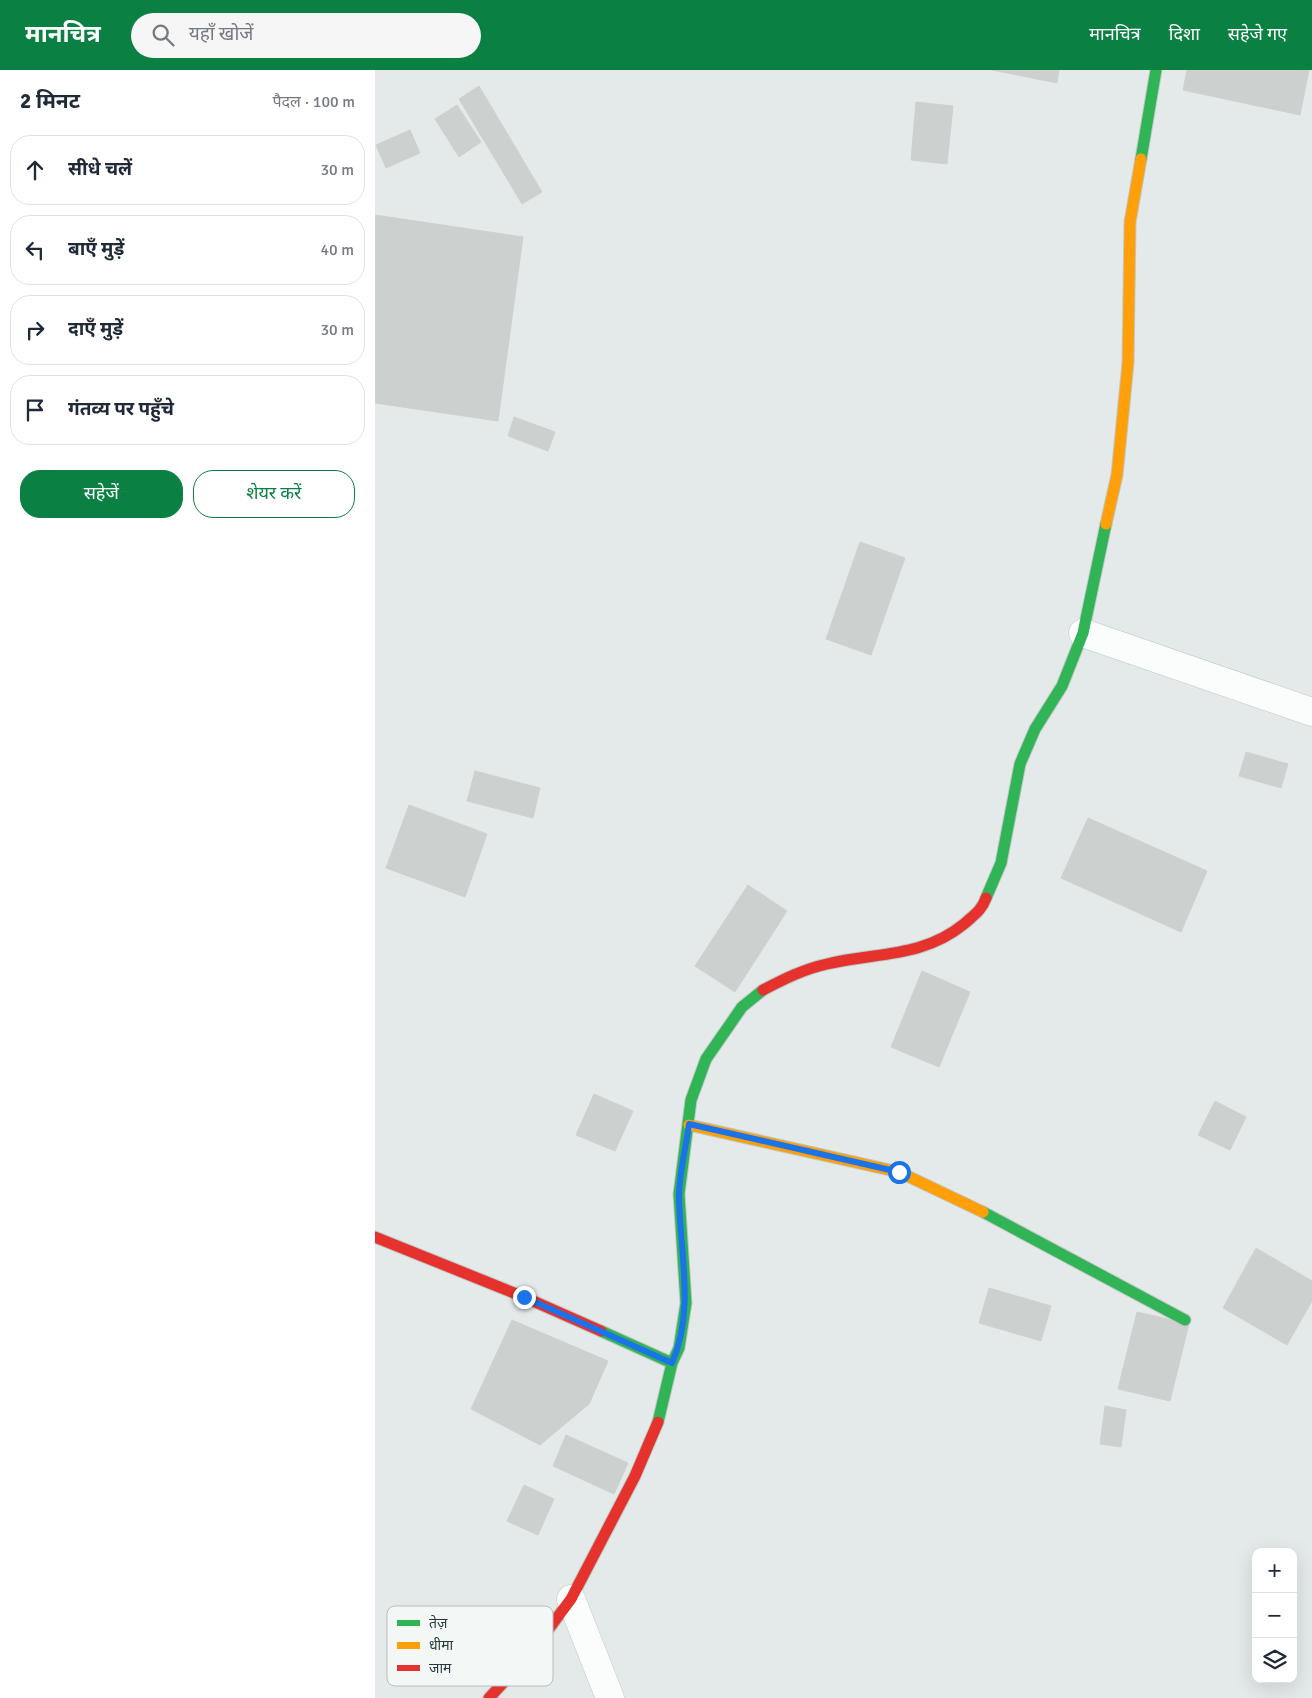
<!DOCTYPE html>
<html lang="hi">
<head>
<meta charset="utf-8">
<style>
	body { margin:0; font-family:Signika,"Noto Sans Devanagari",sans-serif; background:#f6f6f7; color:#1f2937 }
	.controls { position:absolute; right:15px; bottom:15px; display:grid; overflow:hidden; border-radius:10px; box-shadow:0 5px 20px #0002 }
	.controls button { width:45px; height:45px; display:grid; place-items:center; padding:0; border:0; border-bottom:1px solid #e0e1e3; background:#fff; color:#1f2937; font:25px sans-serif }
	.stop { position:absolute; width:15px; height:15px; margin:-11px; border:4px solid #1a73e8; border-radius:50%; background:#fff }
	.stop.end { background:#1a73e8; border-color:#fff; box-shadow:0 1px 5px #0008 }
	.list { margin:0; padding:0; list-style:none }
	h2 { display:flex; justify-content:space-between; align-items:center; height:65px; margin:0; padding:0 20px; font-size:21px }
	h2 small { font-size:16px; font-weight:400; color:#747a83 }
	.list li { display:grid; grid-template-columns:32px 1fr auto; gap:15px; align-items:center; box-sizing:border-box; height:70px; margin:0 10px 10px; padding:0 10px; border:1px solid #e0e1e3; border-radius:20px }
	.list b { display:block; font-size:19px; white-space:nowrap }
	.list em { font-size:16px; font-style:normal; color:#747a83 }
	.actions { display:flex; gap:10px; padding:15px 20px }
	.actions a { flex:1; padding:11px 0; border:1px solid #0b8043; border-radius:20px; text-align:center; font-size:18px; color:#0b8043 }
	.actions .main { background:#0b8043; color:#fff }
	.icon { flex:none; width:28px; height:28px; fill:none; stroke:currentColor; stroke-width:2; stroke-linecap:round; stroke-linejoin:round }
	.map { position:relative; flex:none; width:937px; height:1628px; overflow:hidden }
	header { display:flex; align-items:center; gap:30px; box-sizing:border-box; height:70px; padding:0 25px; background:#0b8043; color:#fff }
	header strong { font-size:24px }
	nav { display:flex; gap:28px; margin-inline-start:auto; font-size:18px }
	.search { width:350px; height:45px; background:#f6f6f7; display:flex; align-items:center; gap:12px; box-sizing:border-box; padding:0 18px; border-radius:28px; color:#747a83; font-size:19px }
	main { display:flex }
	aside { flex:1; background:#fff }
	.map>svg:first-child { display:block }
</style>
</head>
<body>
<header>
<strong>मानचित्र</strong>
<div class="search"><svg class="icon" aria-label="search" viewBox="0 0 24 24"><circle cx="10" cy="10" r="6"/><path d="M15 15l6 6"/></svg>यहाँ खोजें</div>
<nav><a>मानचित्र</a><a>दिशा</a><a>सहेजे गए</a></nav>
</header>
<main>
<aside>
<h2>2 मिनट<small>पैदल · 100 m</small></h2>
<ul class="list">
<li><svg class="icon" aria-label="ahead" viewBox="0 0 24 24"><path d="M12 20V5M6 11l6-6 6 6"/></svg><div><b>सीधे चलें</b></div><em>30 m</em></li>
<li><svg class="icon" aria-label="left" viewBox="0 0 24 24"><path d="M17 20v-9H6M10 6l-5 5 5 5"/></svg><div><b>बाएँ मुड़ें</b></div><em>40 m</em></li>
<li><svg class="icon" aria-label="right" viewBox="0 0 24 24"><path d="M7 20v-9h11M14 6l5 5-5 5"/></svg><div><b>दाएँ मुड़ें</b></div><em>30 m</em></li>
<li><svg class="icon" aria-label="arrive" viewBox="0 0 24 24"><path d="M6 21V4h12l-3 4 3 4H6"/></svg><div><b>गंतव्य पर पहुँचे</b></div></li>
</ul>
<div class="actions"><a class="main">सहेजें</a><a>शेयर करें</a></div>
</aside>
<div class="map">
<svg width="937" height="1628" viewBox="0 0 937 1628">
	<rect width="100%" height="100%" fill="#e4e9e9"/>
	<!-- building -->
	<path fill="#ccd0cf" stroke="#cdd2d1" d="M617,0H684L682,13Z
		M812,0H934L925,45L808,20Z
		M104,16L167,122L147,134L84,29Z
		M541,32L578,36L572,94L536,90Z
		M82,35L106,72L84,87L60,49Z
		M35,60L45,83L11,98L1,75Z
		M0,145L148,167L123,351L0,333Z
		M139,347L180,362L173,381L133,366Z
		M485,472L530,488L496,585L451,569Z
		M871,682L913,694L906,718L864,706Z
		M100,701L165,718L158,748L92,731Z
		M34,735L112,764L90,827L11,798Z
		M713,748L832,801L806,862L686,808Z
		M373,815L412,841L360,922L320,896Z
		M547,901L595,922L564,997L516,977Z
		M219,1024L258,1041L240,1081L201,1065Z
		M840,1031L871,1047L855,1080L823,1065Z
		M881,1178L937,1211V1231L912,1275L848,1238Z
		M614,1218L676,1236L666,1271L604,1253Z
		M762,1242L814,1254L795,1331L743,1319Z
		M137,1250L233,1291L214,1334L165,1375L96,1339Z
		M730,1336L751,1340L746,1377L725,1374Z
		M191,1365L253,1393L239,1424L178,1396Z
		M149,1415L179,1429L163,1465L132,1451Z"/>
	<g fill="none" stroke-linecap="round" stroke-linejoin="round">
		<defs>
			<path id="street" d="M708,563L937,642
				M196,1529L235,1628"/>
			<path id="fast" d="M766,89L781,0
				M611,828L626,793L645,694L660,659L687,616L708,563L731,454
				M608,1142L810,1250
				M226,1261L297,1293
				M283,1352L297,1293L304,1278L311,1233L304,1124L316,1030L331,989L367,937L388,920"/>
			<path id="slow" d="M731,454L742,405L753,293L755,152L766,89
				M314,1055L524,1102L608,1142"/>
			<path id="jam" d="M388,920C409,909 429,899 452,894C502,882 547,888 589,854C599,845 607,840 611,828
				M0,1167L149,1227L226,1261
				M114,1628L155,1584L196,1529L260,1406L283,1352"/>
		</defs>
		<!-- street casing -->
		<use href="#street" stroke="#c1c6c6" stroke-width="29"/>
		<!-- fast casing -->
		<use href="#fast" stroke="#c0c7c6" stroke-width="13"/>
		<!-- slow casing -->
		<use href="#slow" stroke="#c0c7c6" stroke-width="13"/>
		<!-- jam casing -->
		<use href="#jam" stroke="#c0c7c6" stroke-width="13"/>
		<!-- street -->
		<use href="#street" stroke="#fbfcfc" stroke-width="28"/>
		<!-- fast -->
		<use href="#fast" stroke="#30b455" stroke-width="11"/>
		<!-- slow -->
		<use href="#slow" stroke="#ff9f0a" stroke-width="11"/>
		<!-- jam -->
		<use href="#jam" stroke="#e5322d" stroke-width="11"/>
	</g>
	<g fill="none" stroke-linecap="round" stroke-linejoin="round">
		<!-- route -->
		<path stroke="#1a73e8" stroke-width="6" d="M149,1227L297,1293C320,1241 305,1182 304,1127C304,1103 311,1078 314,1054L524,1102"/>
	</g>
	<!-- legend -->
	<rect x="12" y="1536" width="166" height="80" rx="8" fill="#f3f8f7" stroke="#b5bfbf" stroke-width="1"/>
	<rect x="22" y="1550" width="23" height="6" fill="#30b455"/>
	<rect x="22" y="1572" width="23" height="7" fill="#ff9f0a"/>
	<rect x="22" y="1595" width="23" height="6" fill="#e5322d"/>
	<g font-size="14" fill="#243b3b">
		<text x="54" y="1558">तेज़</text>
		<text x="54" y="1580">धीमा</text>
		<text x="54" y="1603">जाम</text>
	</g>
</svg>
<div class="controls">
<button>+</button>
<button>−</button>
<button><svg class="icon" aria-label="layers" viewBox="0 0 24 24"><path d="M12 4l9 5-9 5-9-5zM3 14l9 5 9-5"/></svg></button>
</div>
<div class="stop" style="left:524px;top:1102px"></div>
<div class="stop end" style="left:149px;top:1227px"></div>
</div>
</main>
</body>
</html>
